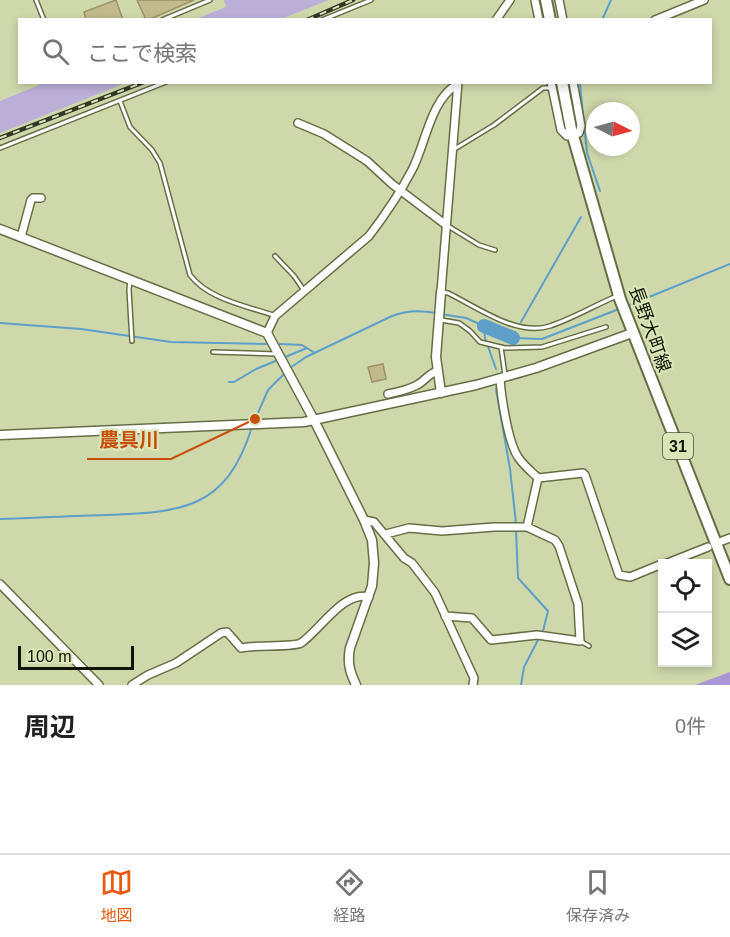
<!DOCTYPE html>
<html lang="ja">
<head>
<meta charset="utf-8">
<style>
	body { margin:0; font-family:Helvetica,"Noto Sans JP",sans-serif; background:#f6f6f6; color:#222 }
	.controls { position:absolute; right:18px; bottom:18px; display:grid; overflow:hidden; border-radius:0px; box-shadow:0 3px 9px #0003 }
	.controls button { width:54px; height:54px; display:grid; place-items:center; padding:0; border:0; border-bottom:2px solid #e0e0e0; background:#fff; color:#222; font:30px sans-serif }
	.compass { position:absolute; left:586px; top:102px; width:54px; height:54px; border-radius:50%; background:#fff; box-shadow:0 3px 9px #0003; rotate:96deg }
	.scale { position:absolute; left:18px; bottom:15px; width:116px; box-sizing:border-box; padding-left:6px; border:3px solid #111405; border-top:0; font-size:16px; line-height:21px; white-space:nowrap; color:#111405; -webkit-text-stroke:4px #dae5b8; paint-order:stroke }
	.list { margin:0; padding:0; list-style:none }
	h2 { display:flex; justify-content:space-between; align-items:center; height:78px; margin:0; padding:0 24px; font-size:26px }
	h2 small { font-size:20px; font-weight:400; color:#767676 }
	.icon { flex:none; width:33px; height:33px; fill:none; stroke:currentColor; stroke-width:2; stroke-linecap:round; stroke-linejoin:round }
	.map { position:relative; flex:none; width:730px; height:685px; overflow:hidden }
	.search { position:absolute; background:#fff; box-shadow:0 3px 9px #0003; left:18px; right:18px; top:18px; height:66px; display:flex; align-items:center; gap:15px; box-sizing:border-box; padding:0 21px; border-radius:0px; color:#767676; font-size:22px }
	.sheet { height:168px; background:#fff }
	nav { display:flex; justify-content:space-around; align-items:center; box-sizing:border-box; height:84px; border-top:2px solid #e0e0e0; background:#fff; font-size:16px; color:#767676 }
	nav a { display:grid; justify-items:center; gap:3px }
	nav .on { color:#ea580c }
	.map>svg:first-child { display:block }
</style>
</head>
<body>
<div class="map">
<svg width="730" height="685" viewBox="0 0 730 685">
	<rect width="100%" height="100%" fill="#ced8ab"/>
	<!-- green -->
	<path fill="#bcb0d9" d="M224,0H329L281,19H196L226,7Z
		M44,83V82L126,83L0,133V101Z"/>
	<!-- forest -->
	<path fill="#a996d4" d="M730,672V685H695Z"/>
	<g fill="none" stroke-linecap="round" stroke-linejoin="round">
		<!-- stream -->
		<path stroke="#5e9fc9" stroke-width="2" d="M602,20L611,0
			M580,84L587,153L600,191
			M627,306L730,264
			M441,314L466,318L484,326L485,338L496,369
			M521,322L581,217
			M0,323L81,329L171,342L266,344
			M515,332L513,338L542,339L619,309
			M280,344L302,345L315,353
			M290,368L306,357L392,316C407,310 420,310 436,313
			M229,382H234L256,369L307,348
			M496,389L510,469L516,523
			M254,422L268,390L286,372
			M0,519C35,518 70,516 106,515C182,512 226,510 252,427
			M516,530L518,578L548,611L543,631
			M521,685L524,667L539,638"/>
		<!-- river -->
		<path stroke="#5e9fc9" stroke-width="14" d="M484,326L513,338"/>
	</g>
	<!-- building -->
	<path fill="#c2b98c" stroke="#9b9267" stroke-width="1.5" d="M116,0L123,20H86L84,12Z
		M137,0H194L148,20H146Z
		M383,364L386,379L372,382L368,367Z"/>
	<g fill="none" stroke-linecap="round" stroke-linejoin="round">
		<defs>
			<path id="service" d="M36,0L44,20
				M162,20L210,0
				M322,20L371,0
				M120,101L130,127L152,150L160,163L190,275C208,299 246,306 273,315
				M0,148L166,82
				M453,150L494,125L543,88H550
				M448,226L479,245L495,250
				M275,256L294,276L303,289
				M130,280L129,290L132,341
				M441,292L448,293C477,307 517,337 550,326C574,318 595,305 617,296
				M441,320L459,323L470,331L480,342L505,348L542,347L606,327
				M501,347L505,375
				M213,352L276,354
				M580,641L589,646"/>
			<path id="minor" d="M535,0L539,20
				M559,0L563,20
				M496,20L510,0
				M655,20L704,0
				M551,82L561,130L567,136L579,133L581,126L573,82
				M298,123L324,134L367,161L392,184L446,225
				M21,237L31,200L33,198H41
				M441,292L458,82
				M267,333L275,316L369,236C385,215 400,193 412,170C425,146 431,98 457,85
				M500,378C501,396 508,442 518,457C523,465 532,472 538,478
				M388,394C398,392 408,390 417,385C425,381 428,374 437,371
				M364,520L374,522L404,558L412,563L435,593L474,678L473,685
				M527,527L538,478L583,473L585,475L619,575L630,577L662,564
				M386,534L409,528L442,531L494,527H527L555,540L559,546L578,604L580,641L537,635L491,640L472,618L445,616
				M722,541L730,538
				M665,564L708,547
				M0,584L99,685
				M132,685L148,675L176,663L221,633L227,632L241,648C253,645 295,647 301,643C320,630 344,590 369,597"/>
			<path id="tertiary" d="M0,229L267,333L314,420L364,520L372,540L374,563L372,586L350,648C347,663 350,672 356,685
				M441,292L436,357L441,393
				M0,435L304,422L476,385L536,368L632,333"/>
			<path id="primary" d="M546,0L550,20
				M562,82L571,129L620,299L730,579"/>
		</defs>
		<!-- service casing -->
		<use href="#service" stroke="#666e45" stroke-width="6"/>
		<!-- minor casing -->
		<use href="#minor" stroke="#666e45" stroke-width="10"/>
		<!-- tertiary casing -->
		<use href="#tertiary" stroke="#666e45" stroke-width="11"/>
		<!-- primary casing -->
		<use href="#primary" stroke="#666e45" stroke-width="14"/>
		<!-- service -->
		<use href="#service" stroke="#fff" stroke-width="3"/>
		<!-- minor -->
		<use href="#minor" stroke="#fff" stroke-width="7"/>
		<!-- tertiary -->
		<use href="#tertiary" stroke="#fff" stroke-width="8"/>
		<!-- primary -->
		<use href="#primary" stroke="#fff" stroke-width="10"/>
		<defs>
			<path id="rail" d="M307,20L353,0
				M0,138L144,82"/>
		</defs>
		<!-- rail casing -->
		<use href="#rail" stroke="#333723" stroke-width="4.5"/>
		<!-- rail -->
		<use href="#rail" stroke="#dae5b8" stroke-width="2" stroke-dasharray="7" stroke-linecap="butt"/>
	</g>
	<g text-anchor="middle" stroke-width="4.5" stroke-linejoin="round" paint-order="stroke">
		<!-- shield labels -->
		<rect fill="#dae5b8" stroke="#4d533b" stroke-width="1.5" x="663" y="433" width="30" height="26" rx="4.5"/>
		<g font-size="16" font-weight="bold" fill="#111405">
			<text x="678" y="452">31</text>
		</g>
		<!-- street labels -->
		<g font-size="18" fill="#111405" stroke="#dae5b8">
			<text transform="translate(650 329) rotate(70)" y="6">長野大町線</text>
		</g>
	</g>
	<!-- callouts -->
	<path fill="none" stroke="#c84f0b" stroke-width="2" d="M255 419L171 459H87"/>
	<circle fill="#c84f0b" stroke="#dae5b8" stroke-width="2" cx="255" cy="419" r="6"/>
	<g font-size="20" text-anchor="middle" font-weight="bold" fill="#c84f0b" stroke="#dae5b8" stroke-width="4.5" stroke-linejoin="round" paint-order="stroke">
		<text x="129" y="447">農具川</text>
	</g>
</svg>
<div class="controls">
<button><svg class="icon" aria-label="locate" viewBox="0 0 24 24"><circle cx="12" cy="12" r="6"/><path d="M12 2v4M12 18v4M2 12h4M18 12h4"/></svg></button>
<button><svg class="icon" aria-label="layers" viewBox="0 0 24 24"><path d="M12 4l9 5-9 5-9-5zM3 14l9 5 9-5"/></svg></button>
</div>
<svg class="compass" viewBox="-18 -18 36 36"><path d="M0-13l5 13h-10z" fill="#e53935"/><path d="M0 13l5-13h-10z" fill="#767676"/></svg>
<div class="scale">100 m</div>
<div class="search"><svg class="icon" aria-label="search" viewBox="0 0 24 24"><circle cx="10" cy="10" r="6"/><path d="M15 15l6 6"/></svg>ここで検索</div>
</div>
<section class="sheet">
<h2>周辺<small>0件</small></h2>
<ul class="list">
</ul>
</section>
<nav>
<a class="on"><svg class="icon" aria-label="map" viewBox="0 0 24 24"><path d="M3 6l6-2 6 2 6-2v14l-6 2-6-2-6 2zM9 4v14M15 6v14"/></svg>地図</a>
<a><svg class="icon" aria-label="directions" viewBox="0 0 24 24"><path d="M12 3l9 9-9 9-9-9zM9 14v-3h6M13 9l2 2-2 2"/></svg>経路</a>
<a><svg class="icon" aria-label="saved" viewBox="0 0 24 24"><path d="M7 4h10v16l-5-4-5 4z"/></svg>保存済み</a>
</nav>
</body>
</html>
